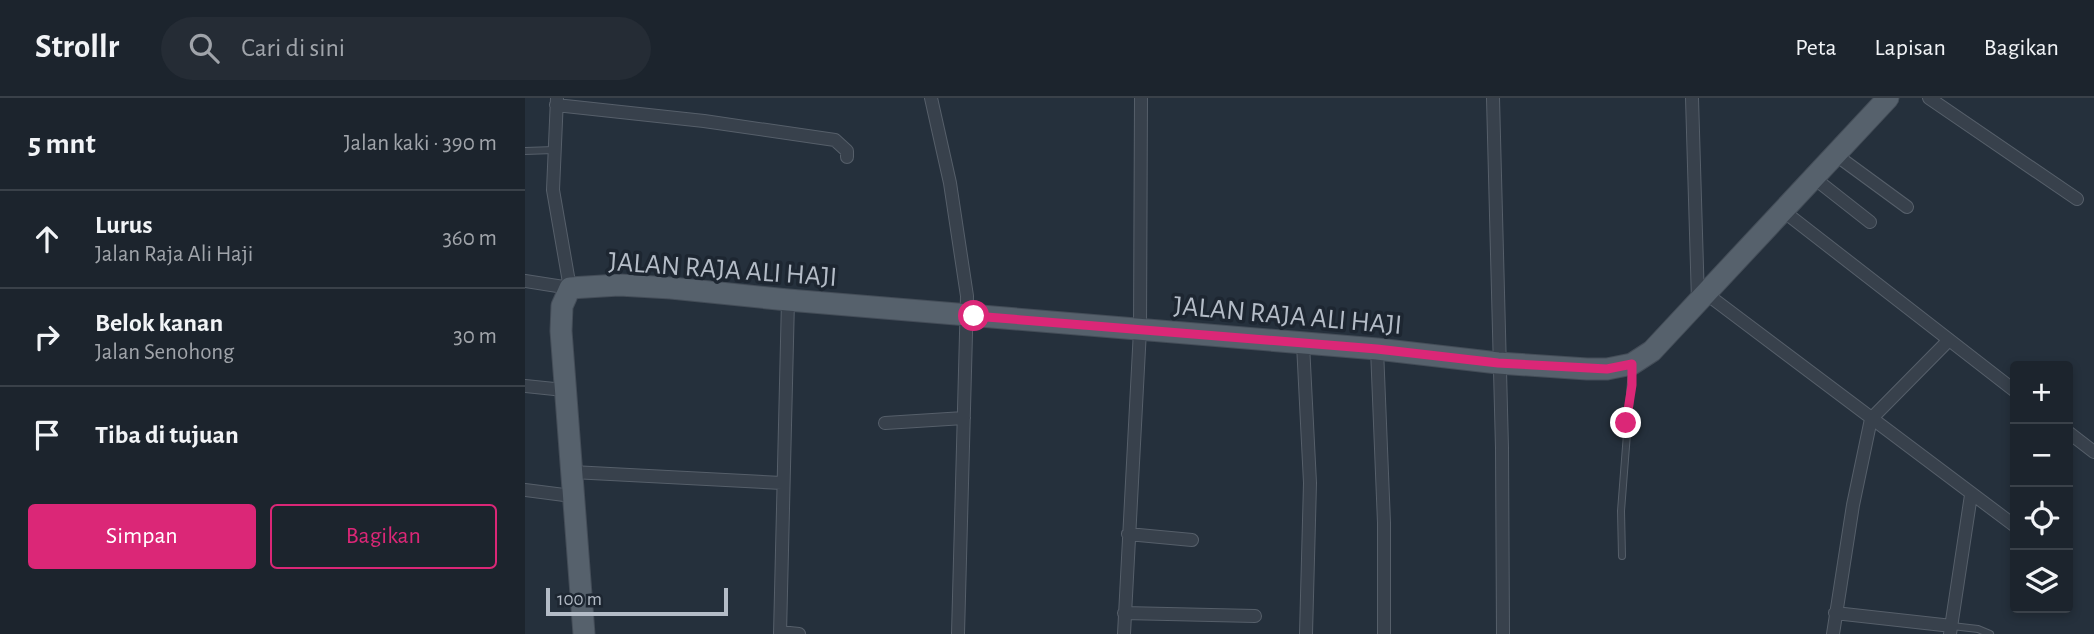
<!DOCTYPE html>
<html lang="id">
<head>
<meta charset="utf-8">
<style>
	body { margin:0; font-family:"Alegreya Sans",sans-serif; background:#252c35; color:#f1f3f6 }
	.controls { position:absolute; right:21px; bottom:21px; display:grid; overflow:hidden; border-radius:7px; box-shadow:0 4px 10px #0003 }
	.controls button { width:63px; height:63px; display:grid; place-items:center; padding:0; border:0; border-bottom:2px solid #3a4149; background:#1c242d; color:#f1f3f6; font:35px sans-serif }
	.scale { position:absolute; left:21px; bottom:18px; width:182px; box-sizing:border-box; padding-left:7px; border:4px solid #b4bcc7; border-top:0; font-size:19px; line-height:24px; white-space:nowrap; color:#b4bcc7; -webkit-text-stroke:5px #1d2631; paint-order:stroke }
	.stop { position:absolute; width:21px; height:21px; margin:-16px; border:5px solid #db2777; border-radius:50%; background:#fff }
	.stop.end { background:#db2777; border-color:#fff; box-shadow:0 2px 7px #0008 }
	.list { margin:0; padding:0; list-style:none }
	h2 { display:flex; justify-content:space-between; align-items:center; height:91px; margin:0; padding:0 28px; font-size:30px }
	h2 small { font-size:23px; font-weight:400; color:#a0a4aa }
	.list li { display:grid; grid-template-columns:46px 1fr auto; gap:21px; align-items:center; box-sizing:border-box; height:98px; padding:0 28px; border-top:2px solid #3a4149 }
	.list b { display:block; font-size:26px; white-space:nowrap }
	.list p { margin:0; font-size:23px; white-space:nowrap; color:#a0a4aa }
	.list em { font-size:23px; font-style:normal; color:#a0a4aa }
	.actions { display:flex; gap:14px; padding:21px 28px }
	.actions a { flex:1; padding:16px 0; border:2px solid #db2777; border-radius:7px; text-align:center; font-size:24px; color:#db2777 }
	.actions .main { background:#db2777; color:#fff }
	.icon { flex:none; width:38px; height:38px; fill:none; stroke:currentColor; stroke-width:2; stroke-linecap:round; stroke-linejoin:round }
	.map { position:relative; flex:none; width:1569px; height:536px; overflow:hidden }
	header { display:flex; align-items:center; gap:42px; box-sizing:border-box; height:98px; padding:0 35px; background:#1c242d; border-bottom:2px solid #3a4149 }
	header strong { font-size:33px }
	nav { display:flex; gap:38px; margin-inline-start:auto; font-size:24px }
	.search { width:490px; height:63px; background:#252c35; display:flex; align-items:center; gap:18px; box-sizing:border-box; padding:0 24px; border-radius:38px; color:#a0a4aa; font-size:26px }
	main { display:flex }
	aside { flex:1; background:#1c242d }
	.map>svg:first-child { display:block }
</style>
</head>
<body>
<header>
<strong>Strollr</strong>
<div class="search"><svg class="icon" aria-label="search" viewBox="0 0 24 24"><circle cx="10" cy="10" r="6"/><path d="M15 15l6 6"/></svg>Cari di sini</div>
<nav><a>Peta</a><a>Lapisan</a><a>Bagikan</a></nav>
</header>
<main>
<aside>
<h2>5 mnt<small>Jalan kaki · 390 m</small></h2>
<ul class="list">
<li><svg class="icon" aria-label="ahead" viewBox="0 0 24 24"><path d="M12 20V5M6 11l6-6 6 6"/></svg><div><b>Lurus</b><p>Jalan Raja Ali Haji</p></div><em>360 m</em></li>
<li><svg class="icon" aria-label="right" viewBox="0 0 24 24"><path d="M7 20v-9h11M14 6l5 5-5 5"/></svg><div><b>Belok kanan</b><p>Jalan Senohong</p></div><em>30 m</em></li>
<li><svg class="icon" aria-label="arrive" viewBox="0 0 24 24"><path d="M6 21V4h12l-3 4 3 4H6"/></svg><div><b>Tiba di tujuan</b></div></li>
</ul>
<div class="actions"><a class="main">Simpan</a><a>Bagikan</a></div>
</aside>
<div class="map">
<svg width="1569" height="536" viewBox="0 0 1569 536">
	<rect width="100%" height="100%" fill="#25303c"/>
	<g fill="none" stroke-linecap="round" stroke-linejoin="round">
		<defs>
			<path id="service" d="M0,53L29,52
				M1097,458L1096,413L1107,271
				M1427,528L1453,531L1465,536"/>
			<path id="minor" d="M406,0L425,85L442,198L433,536
				M968,0L977,350L978,536
				M1167,0L1173,203
				M1404,0L1552,101
				M31,7L179,23L310,42L322,53V59
				M1311,57L1382,109
				M1289,80L1345,124
				M1257,112L1490,293
				M0,183L45,190L28,92L32,0
				M1179,194L1490,428
				M778,246L785,385L781,536
				M852,251L859,425V536
				M0,288L39,292
				M360,325L439,320
				M1543,334L1569,354
				M47,374L257,385
				M0,392L47,398
				M603,436L667,442
				M599,515L730,518
				M1310,515L1427,528
				M255,534L274,536
				M255,536L263,202
				M599,536L615,232L616,0
				M1308,536L1328,407L1346,321L1424,242
				M1425,536L1446,397"/>
			<path id="primary" d="M59,536L36,233L37,208L45,190L94,187L146,190L263,202L852,251L973,265L1062,271H1082L1107,266L1127,253L1363,0"/>
		</defs>
		<!-- service casing -->
		<use href="#service" stroke="#565f6a" stroke-width="8"/>
		<!-- minor casing -->
		<use href="#minor" stroke="#565f6a" stroke-width="14"/>
		<!-- primary casing -->
		<use href="#primary" stroke="#444d58" stroke-width="23"/>
		<!-- service -->
		<use href="#service" stroke="#38414c" stroke-width="6"/>
		<!-- minor -->
		<use href="#minor" stroke="#38414c" stroke-width="12"/>
		<!-- primary -->
		<use href="#primary" stroke="#56616c" stroke-width="21"/>
	</g>
	<g fill="none" stroke-linecap="round" stroke-linejoin="round">
		<!-- route -->
		<path stroke="#db2777" stroke-width="9" d="M449,218L852,251L973,265L1082,271L1107,266V287L1101,325"/>
	</g>
	<g text-anchor="middle" stroke-width="7" stroke-linejoin="round" paint-order="stroke">
		<!-- street labels -->
		<g font-size="28" fill="#b4bcc7" stroke="#1d2631">
			<text transform="translate(198 170) rotate(4)" y="10">JALAN RAJA ALI HAJI</text>
			<text transform="translate(763 216) rotate(5)" y="10">JALAN RAJA ALI HAJI</text>
		</g>
	</g>
</svg>
<div class="controls">
<button>+</button>
<button>−</button>
<button><svg class="icon" aria-label="locate" viewBox="0 0 24 24"><circle cx="12" cy="12" r="6"/><path d="M12 2v4M12 18v4M2 12h4M18 12h4"/></svg></button>
<button><svg class="icon" aria-label="layers" viewBox="0 0 24 24"><path d="M12 4l9 5-9 5-9-5zM3 14l9 5 9-5"/></svg></button>
</div>
<div class="scale">100 m</div>
<div class="stop" style="left:449px;top:218px"></div>
<div class="stop end" style="left:1101px;top:325px"></div>
</div>
</main>
</body>
</html>
